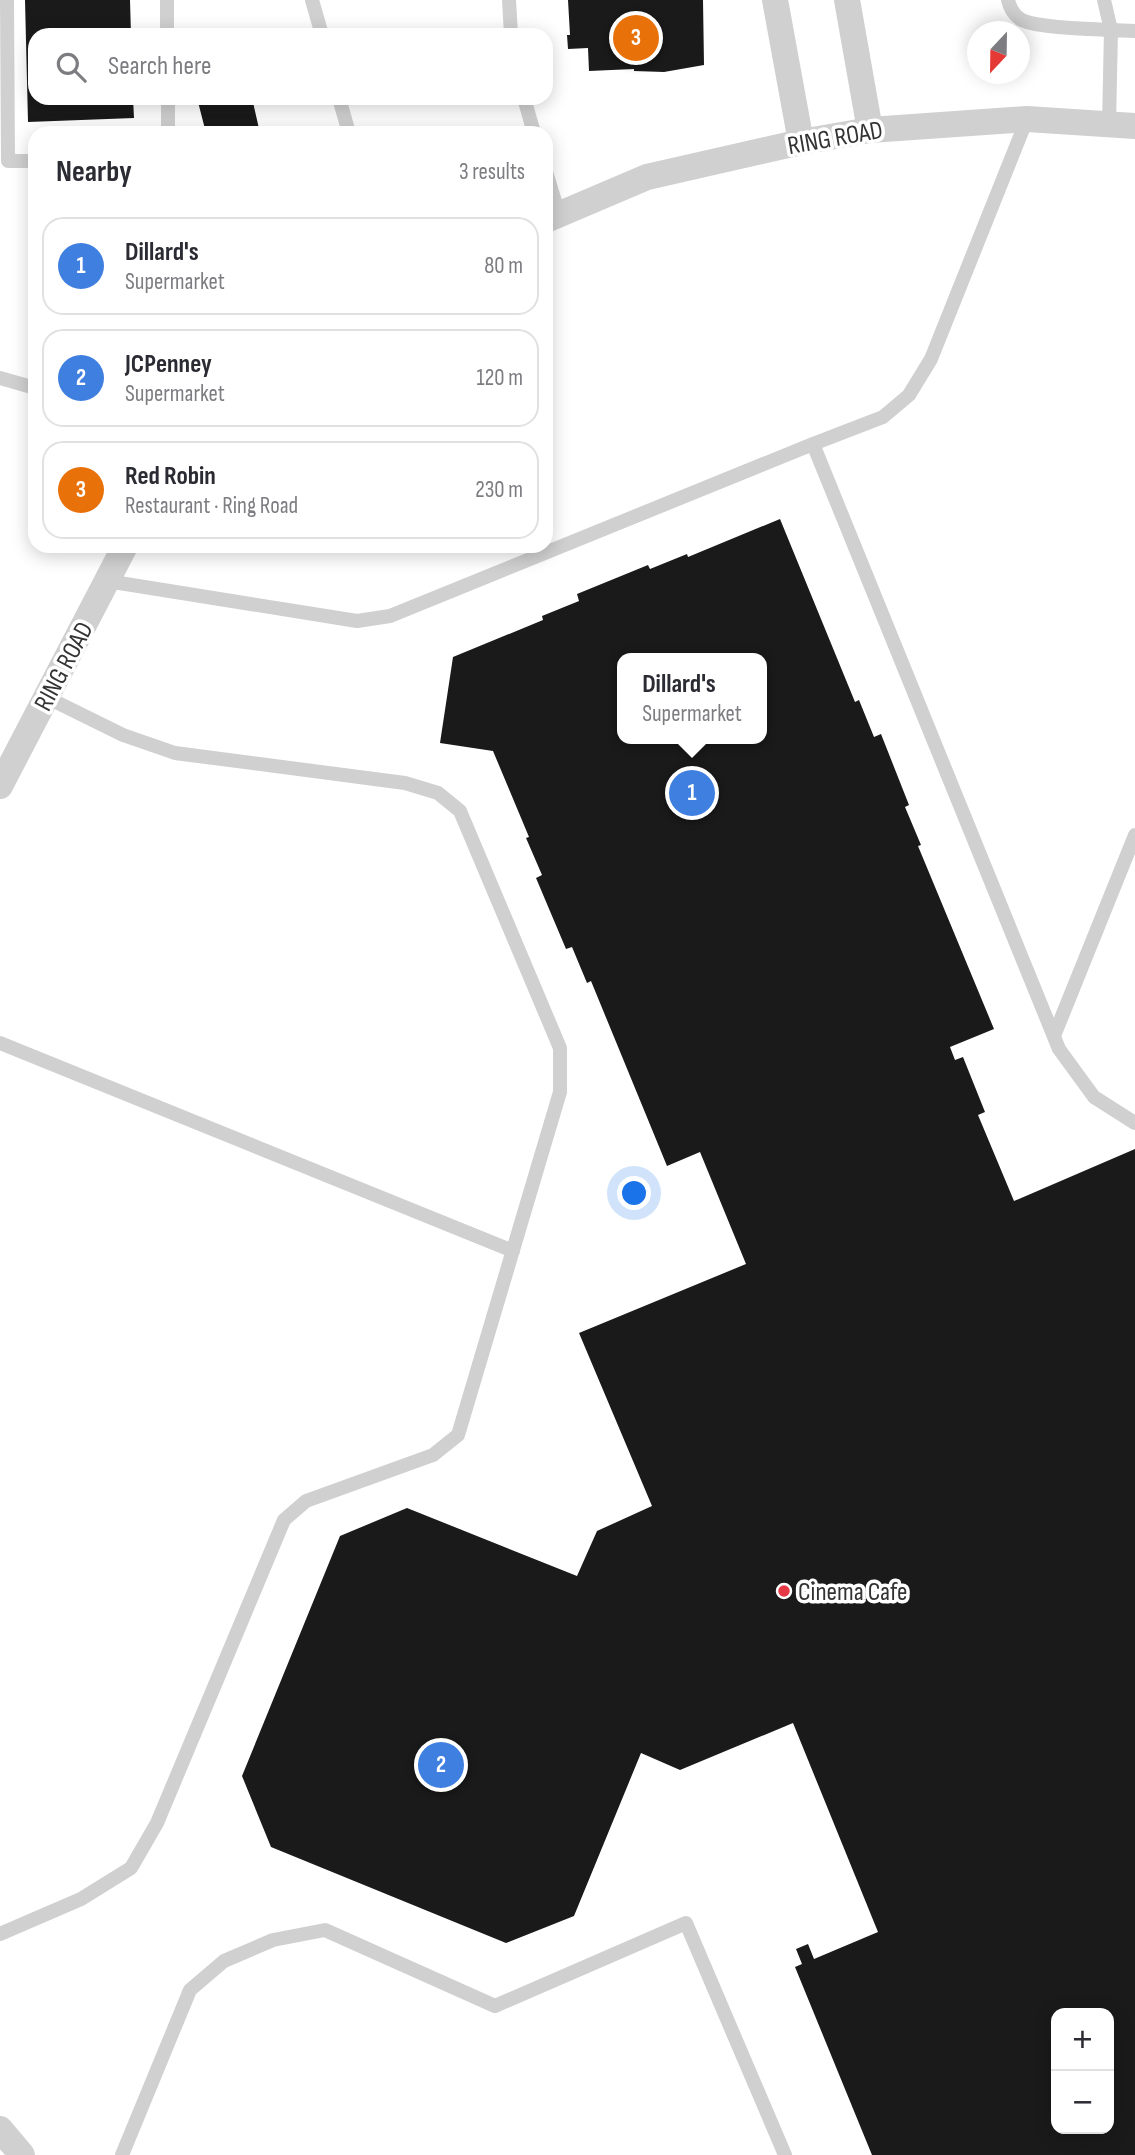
<!DOCTYPE html>
<html lang="en">
<head>
<meta charset="utf-8">
<style>
	body { margin:0; font-family:"Sofia Sans Condensed",sans-serif; background:#f7f7f7; color:#2b2b33 }
	.controls { position:absolute; right:21px; bottom:21px; display:grid; overflow:hidden; border-radius:14px; box-shadow:0 4px 18px #0003 }
	.controls button { width:63px; height:63px; display:grid; place-items:center; padding:0; border:0; border-bottom:2px solid #e1e1e2; background:#fff; color:#2b2b33; font:35px sans-serif }
	.compass { position:absolute; left:967px; top:21px; width:63px; height:63px; border-radius:50%; background:#fff; box-shadow:0 4px 18px #0003; rotate:202deg }
	.you { position:absolute; left:635px; top:1194px; width:24px; height:24px; margin:-18px; border:5px solid #fff; border-radius:50%; background:#1a73e8; box-shadow:0 0 0 10px #1a73e833 }
	.badge { display:grid; place-items:center; width:46px; height:46px; border-radius:50%; background:#ea580c; color:#fff; font-size:23px; font-weight:700 }
	.pin { position:absolute; translate:-50% -50%; border:4px solid #fff; box-shadow:0 2px 7px #0006 }
	.popup { position:absolute; left:617px; top:653px; width:150px; height:91px; box-sizing:border-box; display:grid; place-content:center; border-radius:14px; background:#fff; filter:drop-shadow(0 2px 5px #0005); font-size:23px; white-space:nowrap; color:#7c7c81 }
	.popup b { font-size:26px; color:#2b2b33 }
	.popup::after { content:''; position:absolute; left:50%; top:100%; margin-left:-14px; border:14px solid transparent; border-top-color:#fff }
	.list { margin:0; padding:0; list-style:none }
	h2 { display:flex; justify-content:space-between; align-items:center; height:91px; margin:0; padding:0 28px; font-size:30px }
	h2 small { font-size:23px; font-weight:400; color:#7c7c81 }
	.list li { display:grid; grid-template-columns:46px 1fr auto; gap:21px; align-items:center; box-sizing:border-box; height:98px; margin:0 14px 14px; padding:0 14px; border:2px solid #e1e1e2; border-radius:21px }
	.list b { display:block; font-size:26px; white-space:nowrap }
	.list p { margin:0; font-size:23px; white-space:nowrap; color:#7c7c81 }
	.list em { font-size:23px; font-style:normal; color:#7c7c81 }
	.icon { flex:none; width:38px; height:38px; fill:none; stroke:currentColor; stroke-width:2; stroke-linecap:round; stroke-linejoin:round }
	.map { position:relative; flex:none; width:1135px; height:2155px; overflow:hidden }
	.search { position:absolute; background:#fff; box-shadow:0 4px 18px #0003; left:28px; top:28px; width:525px; height:77px; display:flex; align-items:center; gap:18px; box-sizing:border-box; padding:0 24px; border-radius:21px; color:#7c7c81; font-size:26px }
	.panel { position:absolute; background:#fff; box-shadow:0 4px 18px #0003; left:28px; top:126px; width:525px; height:427px; border-radius:21px }
	.map>svg:first-child { display:block }
</style>
</head>
<body>
<div class="map">
<svg width="1135" height="2155" viewBox="0 0 1135 2155">
	<rect width="100%" height="100%" fill="#fff"/>
	<!-- building -->
	<path fill="#1a1a1a" fill-rule="evenodd" d="M25,0H130L131,35H35V98H133L134,118L28,122Z
		M568,0H703L704,65L664,72L634,71V69L589,71L588,48L568,49L567,35H570Z
		M197,98H252L260,133H206Z
		M780,519L855,702L859,700L874,737L881,734L909,805L905,807L921,845L918,846L994,1029L950,1047L955,1060L963,1057L985,1112L978,1115L1014,1201L1135,1149V2155H872L795,1967L802,1964L796,1949L808,1944L814,1959L878,1932L793,1723L680,1770L641,1753L574,1916L506,1943L271,1847L242,1776L340,1536L407,1508L577,1576L597,1531L652,1506L579,1333L746,1264L700,1152L667,1166L591,981L587,983L572,947L566,949L536,878L542,875L526,838L529,837L493,751L440,743L453,657L543,620L542,616L579,601L577,594L648,565L650,569L687,554L688,557ZM622,658H762V739H622ZM1056,2013H1109V2129H1056Z"/>
	<g fill="none" stroke-linecap="round" stroke-linejoin="round">
		<!-- lane -->
		<path stroke="#d0d0d0" stroke-width="14" d="M7,0L8,161H35
			M167,0V35
			M312,0L322,35
			M509,0L511,35
			M1008,0C1010,8 1013,14 1020,19C1033,28 1092,29 1111,30L1104,0
			M168,98V133
			M339,98L349,133
			M524,98L534,133
			M1027,119L931,359L909,395L883,417L813,444L1059,1049L1094,1097L1135,1123
			M1109,124L1111,30L1135,31
			M546,172L559,214
			M0,378L35,388
			M107,581L357,621L390,616L813,444
			M1054,1036L1135,835
			M0,1043L513,1251
			M0,1934L81,1899L131,1868L157,1823L284,1520L306,1501L433,1455L458,1435L560,1092V1048L460,811L438,793L405,783L175,753L123,735L46,697
			M122,2155L190,1990L224,1961L273,1940L325,1930L495,2006L686,1923L785,2155"/>
		<!-- street -->
		<path stroke="#d0d0d0" stroke-width="26" d="M775,0L801,142
			M847,0L870,130
			M546,220L647,177L801,142L870,130L1027,119L1135,126
			M0,786L125,546
			M0,2129L22,2155"/>
	</g>
	<!-- markers -->
	<circle fill="#e63946" stroke="#fff" stroke-width="2.5" cx="784" cy="1591" r="7"/>
	<g text-anchor="middle" stroke-width="7" stroke-linejoin="round" paint-order="stroke">
		<!-- street labels -->
		<g font-size="26" fill="#333" stroke="#fff">
			<text transform="translate(835 137) rotate(-10)" y="9">RING ROAD</text>
			<text transform="translate(63 666) rotate(-62)" y="9">RING ROAD</text>
		</g>
		<!-- poi labels -->
		<g font-size="26" fill="#333" stroke="#fff" text-anchor="start">
			<text x="798" y="1600">Cinema Cafe</text>
		</g>
	</g>
</svg>
<div class="controls">
<button>+</button>
<button>−</button>
</div>
<svg class="compass" viewBox="-18 -18 36 36"><path d="M0-13l5 13h-10z" fill="#e53935"/><path d="M0 13l5-13h-10z" fill="#7c7c81"/></svg>
<div class="you"></div>
<div class="pin badge" style="left:692px;top:793px;background:#3f7fe0">1</div>
<div class="popup"><b>Dillard's</b>Supermarket</div>
<div class="pin badge" style="left:441px;top:1765px;background:#3f7fe0">2</div>
<div class="pin badge" style="left:636px;top:38px;background:#e8710a">3</div>
<div class="search"><svg class="icon" aria-label="search" viewBox="0 0 24 24"><circle cx="10" cy="10" r="6"/><path d="M15 15l6 6"/></svg>Search here</div>
<section class="panel">
<h2>Nearby<small>3 results</small></h2>
<ul class="list">
<li><span class="badge" style="background:#3f7fe0">1</span><div><b>Dillard's</b><p>Supermarket</p></div><em>80 m</em></li>
<li><span class="badge" style="background:#3f7fe0">2</span><div><b>JCPenney</b><p>Supermarket</p></div><em>120 m</em></li>
<li><span class="badge" style="background:#e8710a">3</span><div><b>Red Robin</b><p>Restaurant · Ring Road</p></div><em>230 m</em></li>
</ul>
</section>
</div>
</body>
</html>
